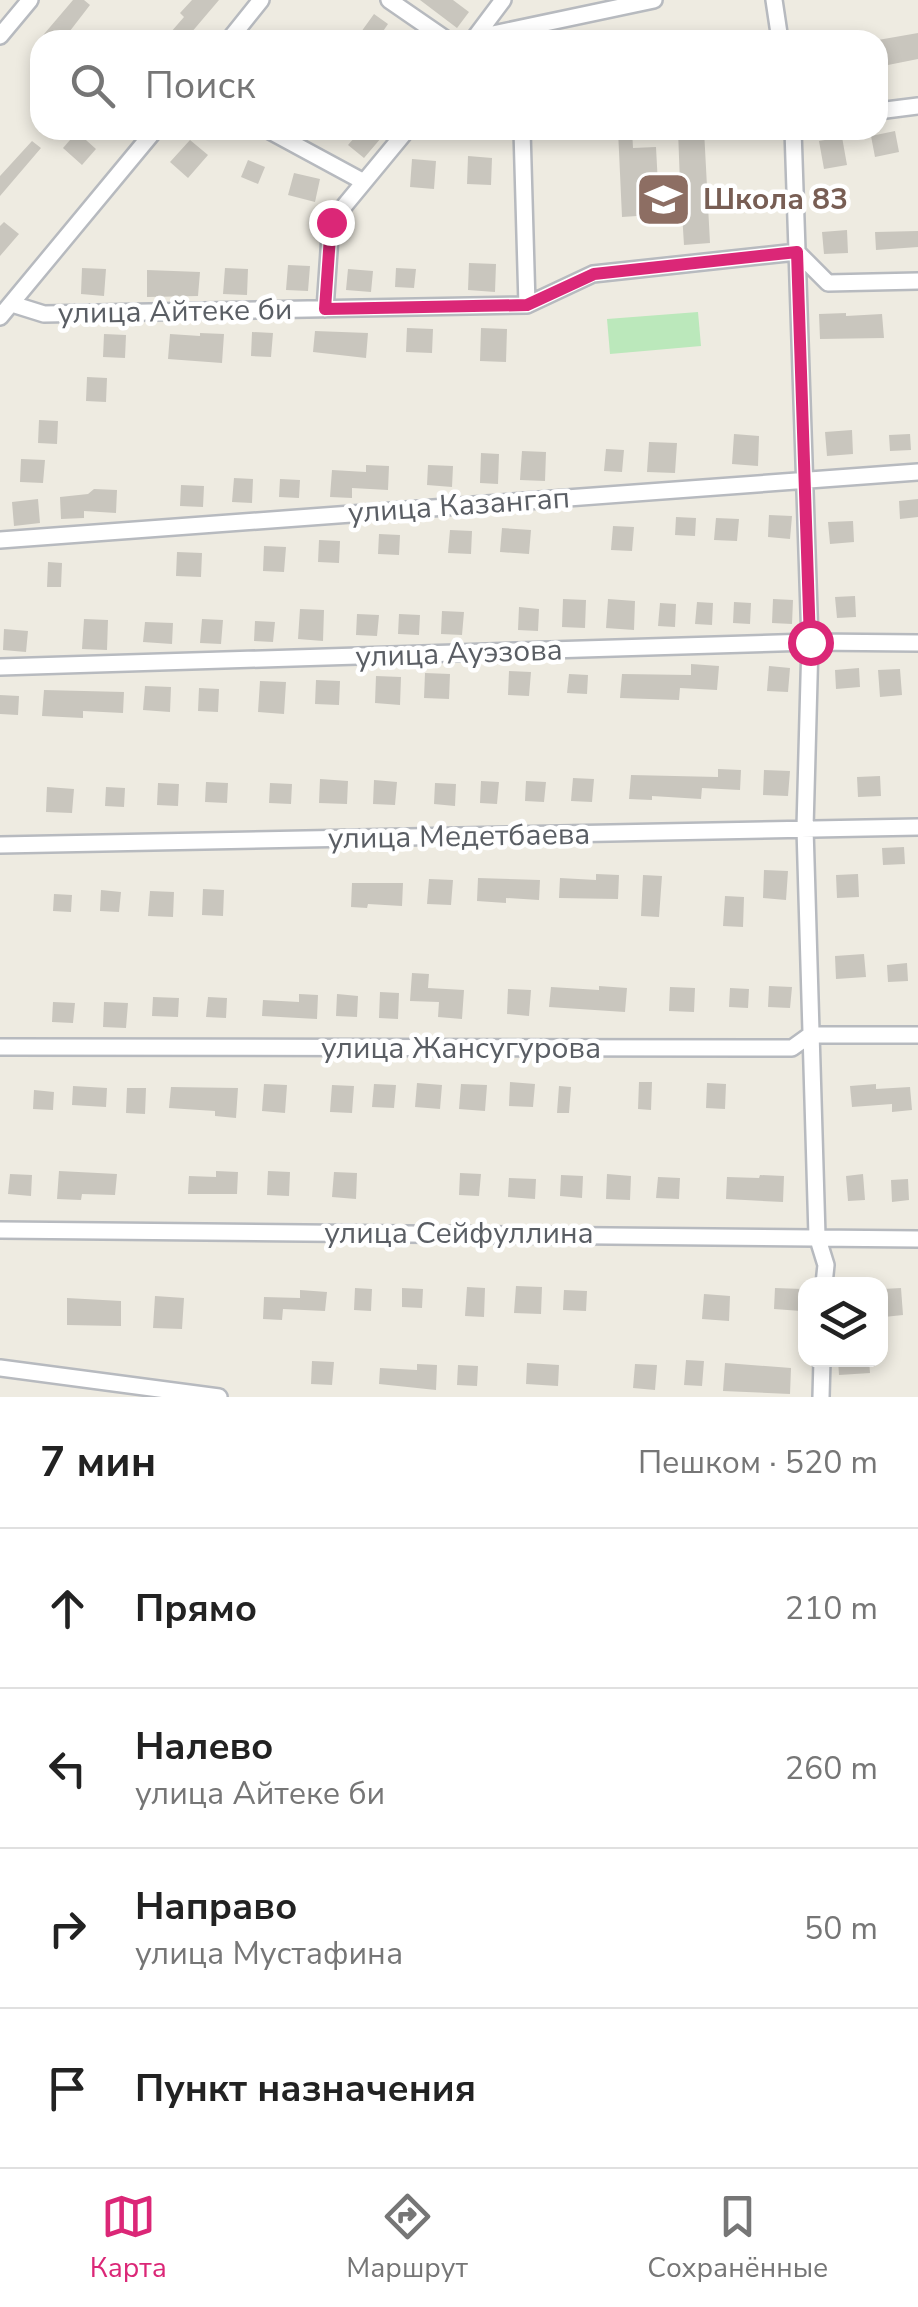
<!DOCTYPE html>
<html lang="ru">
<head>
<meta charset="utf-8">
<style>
	body { margin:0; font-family:"Nunito Sans",sans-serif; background:#f2f2f2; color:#222 }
	.controls { position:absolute; right:30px; bottom:30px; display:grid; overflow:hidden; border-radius:20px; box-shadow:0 5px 15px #0003 }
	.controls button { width:90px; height:90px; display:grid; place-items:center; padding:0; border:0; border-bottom:2px solid #e0e0e0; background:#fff; color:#222; font:50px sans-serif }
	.stop { position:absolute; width:30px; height:30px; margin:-22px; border:8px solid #db2777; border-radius:50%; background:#fff }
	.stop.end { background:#db2777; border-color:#fff; box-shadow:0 2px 10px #0008 }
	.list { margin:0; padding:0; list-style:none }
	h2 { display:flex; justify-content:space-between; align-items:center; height:130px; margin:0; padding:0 40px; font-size:42px }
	h2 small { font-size:32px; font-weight:400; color:#767676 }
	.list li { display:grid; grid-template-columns:65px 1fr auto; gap:30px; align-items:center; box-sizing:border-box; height:160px; padding:0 40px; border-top:2px solid #e0e0e0 }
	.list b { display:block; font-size:38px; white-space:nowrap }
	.list p { margin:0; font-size:32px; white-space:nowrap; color:#767676 }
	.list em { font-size:32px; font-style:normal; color:#767676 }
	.icon { flex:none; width:55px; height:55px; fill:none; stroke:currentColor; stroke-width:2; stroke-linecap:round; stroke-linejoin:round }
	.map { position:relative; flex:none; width:918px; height:1397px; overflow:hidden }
	.search { position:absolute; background:#fff; box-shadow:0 5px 15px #0003; left:30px; right:30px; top:30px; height:110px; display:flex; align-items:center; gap:25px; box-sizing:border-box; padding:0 35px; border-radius:30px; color:#767676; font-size:38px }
	.sheet { height:770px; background:#fff }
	nav { display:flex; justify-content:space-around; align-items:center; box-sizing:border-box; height:140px; border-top:2px solid #e0e0e0; background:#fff; font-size:28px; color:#767676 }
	nav a { display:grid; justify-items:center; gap:5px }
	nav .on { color:#db2777 }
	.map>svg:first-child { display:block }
</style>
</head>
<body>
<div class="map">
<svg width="918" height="1397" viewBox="0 0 918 1397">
	<rect width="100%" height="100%" fill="#eeebe1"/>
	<!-- green -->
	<path fill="#bbe8bb" d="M698,312L701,346L610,354L607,319Z"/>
	<!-- building -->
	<path fill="#c9c6be" d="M73,0H84L90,5L63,40H39Z
		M192,0H219L185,40H164L184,17L180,13Z
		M420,0H453L469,12L457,28Z
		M374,14L388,24L377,40L361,32Z
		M918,33V59L883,66L878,40Z
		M361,130H371L381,138L364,158L348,145Z
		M618,130H632L633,148L656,147L658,185L680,184L678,130H704L710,243L684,245L682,213L622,217Z
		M895,131L899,152L875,157L871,136Z
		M77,132L96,149L82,165L63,148Z
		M842,137L847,165L824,169L819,141Z
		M190,140L208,155L188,178L170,162Z
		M32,141L41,148L0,196V176Z
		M468,156L492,158L491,185L467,184Z
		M412,159L436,161L434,189L410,187Z
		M248,160L265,167L258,184L241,177Z
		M294,173L320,179L315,202L288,195Z
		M4,222L19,234L0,256V226Z
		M847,230L848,253L824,254L822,232Z
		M918,231V247L876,250L875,232Z
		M469,263L496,264L495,292L468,290Z
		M288,265L310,266L308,291L286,290Z
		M82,268L106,269L104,296L81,294Z
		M225,268L248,269L247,295L223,294Z
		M396,268L416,269L414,288L395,287Z
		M348,269L373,271L371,292L346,290Z
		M147,270L200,272L198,296L147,297Z
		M846,313V316L882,314L884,338L820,339L819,314Z
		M407,328L433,329L432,353L406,352Z
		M481,328L507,329L506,362L480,361Z
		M315,331L368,333L366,358L313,352Z
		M252,332L273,333L271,357L251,356Z
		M200,333L224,334L222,363L168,359L170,334L200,336Z
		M104,334L126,335L125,358L103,357Z
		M87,377L107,378L106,402L86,401Z
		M39,420L58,421L57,444L38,443Z
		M852,430L853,454L827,456L825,432Z
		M734,434L759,436L758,466L732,464Z
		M910,434L911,450L890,451L889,435Z
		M649,442L677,443L675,473L647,472Z
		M606,449L624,450L622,472L604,471Z
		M522,451L546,452L545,481L520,480Z
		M481,453L499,454L498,484L480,483Z
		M21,459L45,460L43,483L20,482Z
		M366,465L389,466L388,490L352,488V498L330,497L332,470L366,472Z
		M428,465L453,466L452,487L427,485Z
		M234,478L253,479L252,503L232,502Z
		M280,479L300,480L299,498L279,497Z
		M181,485L204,486L203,507L180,506Z
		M94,489L117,490L116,513L84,511V518L61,519L60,497L88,494Z
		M38,499L40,523L14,526L12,502Z
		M918,499V517L900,519L899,501Z
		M769,515L792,516L790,539L768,537Z
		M676,517L696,518L695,536L675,535Z
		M716,518L739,519L737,541L714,540Z
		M853,521L854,542L830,544L828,522Z
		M613,526L634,527L632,551L611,550Z
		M502,528L531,530L529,554L500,552Z
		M450,530L472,531L471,554L448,553Z
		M379,534L400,535L399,555L378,554Z
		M319,540L340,541L339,563L318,562Z
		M264,546L286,547L284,572L263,571Z
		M177,552L202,553L201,577L176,576Z
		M48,562L62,563L61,587H47Z
		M855,596L856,617L837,618L835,597Z
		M563,599L586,600L585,628L562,627Z
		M608,599L635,601L634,630L606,628Z
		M773,599L793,600L792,624L772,623Z
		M697,602L713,603L712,625L695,624Z
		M734,602L751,603L750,624L733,623Z
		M660,603L676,604L675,627L658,626Z
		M519,607L539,609L538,631L518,630Z
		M300,609L324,610L323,641L298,639Z
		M442,611L464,612L462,635L441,634Z
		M357,614L379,615L377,636L356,635Z
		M399,614L420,615L419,635L398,634Z
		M84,619L108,620L107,650L82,649Z
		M202,619L223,620L221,644L200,643Z
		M255,621L275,622L273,642L254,641Z
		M145,622L173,623L172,644L143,642Z
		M4,629L28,631L26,652L3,650Z
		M691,664L719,666L717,690L680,688L679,700L620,698L622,674L691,675Z
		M769,666L790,668L788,692L767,691Z
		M859,668L860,687L836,689L835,670Z
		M900,669L902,695L880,697L878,670Z
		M509,671L531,672L529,696L508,695Z
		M425,673L450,674L449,699L424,698Z
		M569,674L588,675L587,694L567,693Z
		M376,676L401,677L400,705L375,703Z
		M316,680L340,681L339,705L315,704Z
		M260,681L286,682L284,714L258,712Z
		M145,686L171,687L170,712L143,710Z
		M199,688L219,689L218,712L198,711Z
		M44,690L124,692L123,713L83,711V718L42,716Z
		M0,695L19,696L18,715L0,714Z
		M718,769L741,770L740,790L702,788L701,799L652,796V800L629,799L631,775L718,777Z
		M764,770L790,771L788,796L763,795Z
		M880,776L881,796L858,797L857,777Z
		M573,778L594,779L592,802L571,801Z
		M320,779L348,781L347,804L319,803Z
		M374,780L397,782L395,805L373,804Z
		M481,781L499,782L497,804L480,803Z
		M526,781L546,782L544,802L525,801Z
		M206,782L228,783L227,803L205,802Z
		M158,783L179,784L178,806L157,805Z
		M270,783L292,784L291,804L269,803Z
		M435,783L456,784L455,806L434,804Z
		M47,787L74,789L72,813L46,812Z
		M106,787L125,788L124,807L105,806Z
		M904,847L905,864L883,865L882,848Z
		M764,870L788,871L786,900L763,898Z
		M596,874L619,875L618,899L559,898L560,878L596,880Z
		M858,874L859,897L837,898L836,875Z
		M643,875L662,876L659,917L641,916Z
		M478,878L540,880L539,900L506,898V903L477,901Z
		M429,879L453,880L451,905L427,904Z
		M352,883H403L402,906L368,904L367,908L351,907Z
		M203,889L224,890L223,916L202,915Z
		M101,890L121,892L119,912L100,911Z
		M150,891L174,892L173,917L148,916Z
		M54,894L72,895L71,912L53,911Z
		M725,896L744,897L743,927L723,926Z
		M864,954L866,977L836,979L835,956Z
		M907,963L908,981L888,982L887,965Z
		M412,973L429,974L428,988L464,990L462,1019L438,1017L439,1002L410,1001Z
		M599,986L627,988L625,1012L549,1007L551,987L599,990Z
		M769,986L792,987L790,1008L768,1007Z
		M670,987L695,988L694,1012L669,1011Z
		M730,988L749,989L748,1008L729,1007Z
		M508,989L531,990L529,1016L507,1014Z
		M380,992L399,993L398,1019L379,1018Z
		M299,994L318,995L317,1019L262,1016L263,1000L299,1002Z
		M337,994L358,996L357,1017L336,1016Z
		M153,997L179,998L178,1017L152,1016Z
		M208,997L227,998L226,1018L206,1017Z
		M53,1002L75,1003L73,1023L52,1022Z
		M104,1002L128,1003L126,1028L103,1027Z
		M510,1082L535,1084L533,1107L509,1106Z
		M639,1082H652L651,1110L638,1109Z
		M417,1083L442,1085L440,1109L415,1107Z
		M707,1083L726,1084L725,1109L706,1108Z
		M264,1084L287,1085L285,1113L262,1111Z
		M374,1084L396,1085L394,1108L372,1107Z
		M461,1084L487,1085L485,1111L459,1109Z
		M876,1084V1089L910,1087L912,1110L892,1112V1104L852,1107L850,1086Z
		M332,1085L354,1086L352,1113L330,1112Z
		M73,1086L107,1088L106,1107L72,1105Z
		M559,1086L571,1087L569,1113H557Z
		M171,1087L238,1088L236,1118L215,1116V1111L169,1108Z
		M127,1088H146L145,1114L126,1113Z
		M34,1090L54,1092L53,1110L33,1109Z
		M59,1171L117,1174L115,1195L82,1194L81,1200L57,1199Z
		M216,1171L238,1172L237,1194H188L189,1176L216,1177Z
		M268,1171L290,1172L289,1196L267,1195Z
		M334,1172L357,1173L356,1199L332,1197Z
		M460,1173L481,1174L479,1196L459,1195Z
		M10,1174L32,1175L31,1196L8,1194Z
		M607,1174L631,1176L630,1200L606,1199Z
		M863,1174L865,1200L848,1201L846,1176Z
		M561,1175L583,1176L582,1198L560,1196Z
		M760,1175L784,1176L783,1202L726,1199L727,1177L759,1178Z
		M658,1177L680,1178L679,1199L656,1198Z
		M509,1178L536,1179L535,1199L508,1197Z
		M908,1179L909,1200L892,1202L891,1180Z
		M516,1286L542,1287L541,1314L514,1313Z
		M467,1287L485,1288L484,1317L465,1316Z
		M355,1288L372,1289L371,1311L354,1310Z
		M402,1288L423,1289L422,1308L402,1307Z
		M775,1288L803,1289L801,1311L774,1309Z
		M901,1288L903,1315L884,1317L883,1289Z
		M300,1290L327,1292L325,1311L283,1309L282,1320L263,1319L264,1297L300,1298Z
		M564,1290L587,1291L586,1311L563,1310Z
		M704,1294L730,1296L729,1321L702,1319Z
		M155,1296L184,1298L182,1329L153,1328Z
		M67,1298L121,1301V1326L67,1325Z
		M686,1360L704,1361L702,1386L684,1385Z
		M838,1360H869L870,1373L839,1375Z
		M312,1361L334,1362L332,1385L311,1384Z
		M527,1363L559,1365L558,1386L526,1384Z
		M725,1363L791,1368L790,1394L723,1391Z
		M417,1364L437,1365L436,1390L379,1384L380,1368L417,1370Z
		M635,1364L657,1365L655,1390L633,1388Z
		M458,1365L478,1366L477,1386L457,1385Z"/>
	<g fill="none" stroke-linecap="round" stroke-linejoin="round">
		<defs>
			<path id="minor" d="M389,0L447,40
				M774,0L780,40
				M0,36L30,0
				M474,38L654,0
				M229,40L261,0
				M473,40L503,0
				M878,111L918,106
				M268,130L364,182
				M522,130L527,305
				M793,130L810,642L805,828L817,1236L826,1265L824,1284
				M12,304L44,314L527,305L593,274L797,252L828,283L918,281
				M325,309L331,222L407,130
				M0,317L155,130
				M0,540L918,472
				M0,667L810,642L918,643
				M0,845L918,827
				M0,1047L792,1048L810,1035H918
				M0,1230L918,1239
				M0,1368L219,1397
				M821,1397L822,1360"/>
		</defs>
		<!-- minor casing -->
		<use href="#minor" stroke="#b7babf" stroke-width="20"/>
		<!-- minor -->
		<use href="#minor" stroke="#fff" stroke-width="15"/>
	</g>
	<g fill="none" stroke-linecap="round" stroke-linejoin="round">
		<!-- route -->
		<path stroke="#db2777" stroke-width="12" d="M331,222L325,309L527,305L594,274L797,252L810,642"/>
	</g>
	<!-- icons -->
	<defs>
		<symbol id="school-square" viewBox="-11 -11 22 22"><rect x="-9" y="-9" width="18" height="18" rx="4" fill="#8d6e63" stroke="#fff"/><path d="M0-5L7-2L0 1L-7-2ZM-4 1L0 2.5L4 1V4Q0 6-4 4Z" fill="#fff"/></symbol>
	</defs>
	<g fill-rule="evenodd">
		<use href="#school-square" x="632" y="168" width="63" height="63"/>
	</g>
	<g text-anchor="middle" stroke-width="9" stroke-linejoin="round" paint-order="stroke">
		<!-- education labels -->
		<g font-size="30" font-weight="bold" fill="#785e54" stroke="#fff" text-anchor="start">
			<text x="703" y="209">Школа 83</text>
		</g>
		<!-- street labels -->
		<g font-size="30" fill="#5a5e64" stroke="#fff">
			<text transform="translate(175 311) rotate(-1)" y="10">улица Айтеке би</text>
			<text transform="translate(459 505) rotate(-4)" y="10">улица Казангап</text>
			<text transform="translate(459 653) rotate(-2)" y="10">улица Ауэзова</text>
			<text transform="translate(459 836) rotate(-1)" y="10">улица Медетбаева</text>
			<text x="461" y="1058">улица Жансугурова</text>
			<text x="459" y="1243">улица Сейфуллина</text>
		</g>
	</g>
</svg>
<div class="controls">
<button><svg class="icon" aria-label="layers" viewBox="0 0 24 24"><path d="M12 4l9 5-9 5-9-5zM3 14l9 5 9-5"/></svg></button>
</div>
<div class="stop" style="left:810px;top:642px"></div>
<div class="stop end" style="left:331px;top:222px"></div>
<div class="search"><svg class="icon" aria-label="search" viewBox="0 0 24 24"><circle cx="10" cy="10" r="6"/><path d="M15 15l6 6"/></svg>Поиск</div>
</div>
<section class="sheet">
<h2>7 мин<small>Пешком · 520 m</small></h2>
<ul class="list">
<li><svg class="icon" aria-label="ahead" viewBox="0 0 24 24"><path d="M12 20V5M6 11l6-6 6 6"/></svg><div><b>Прямо</b></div><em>210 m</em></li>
<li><svg class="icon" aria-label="left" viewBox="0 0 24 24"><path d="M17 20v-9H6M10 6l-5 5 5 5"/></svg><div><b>Налево</b><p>улица Айтеке би</p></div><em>260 m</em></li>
<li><svg class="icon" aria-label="right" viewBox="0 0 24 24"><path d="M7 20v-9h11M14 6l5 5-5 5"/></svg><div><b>Направо</b><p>улица Мустафина</p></div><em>50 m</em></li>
<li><svg class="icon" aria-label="arrive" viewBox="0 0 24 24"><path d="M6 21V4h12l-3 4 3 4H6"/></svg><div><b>Пункт назначения</b></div></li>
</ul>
</section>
<nav>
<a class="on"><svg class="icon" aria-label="map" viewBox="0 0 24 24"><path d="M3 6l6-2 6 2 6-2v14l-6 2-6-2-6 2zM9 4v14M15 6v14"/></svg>Карта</a>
<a><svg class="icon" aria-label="directions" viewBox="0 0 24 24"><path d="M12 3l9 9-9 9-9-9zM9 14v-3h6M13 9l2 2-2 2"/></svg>Маршрут</a>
<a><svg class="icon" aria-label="saved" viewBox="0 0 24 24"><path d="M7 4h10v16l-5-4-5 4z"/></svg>Сохранённые</a>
</nav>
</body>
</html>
